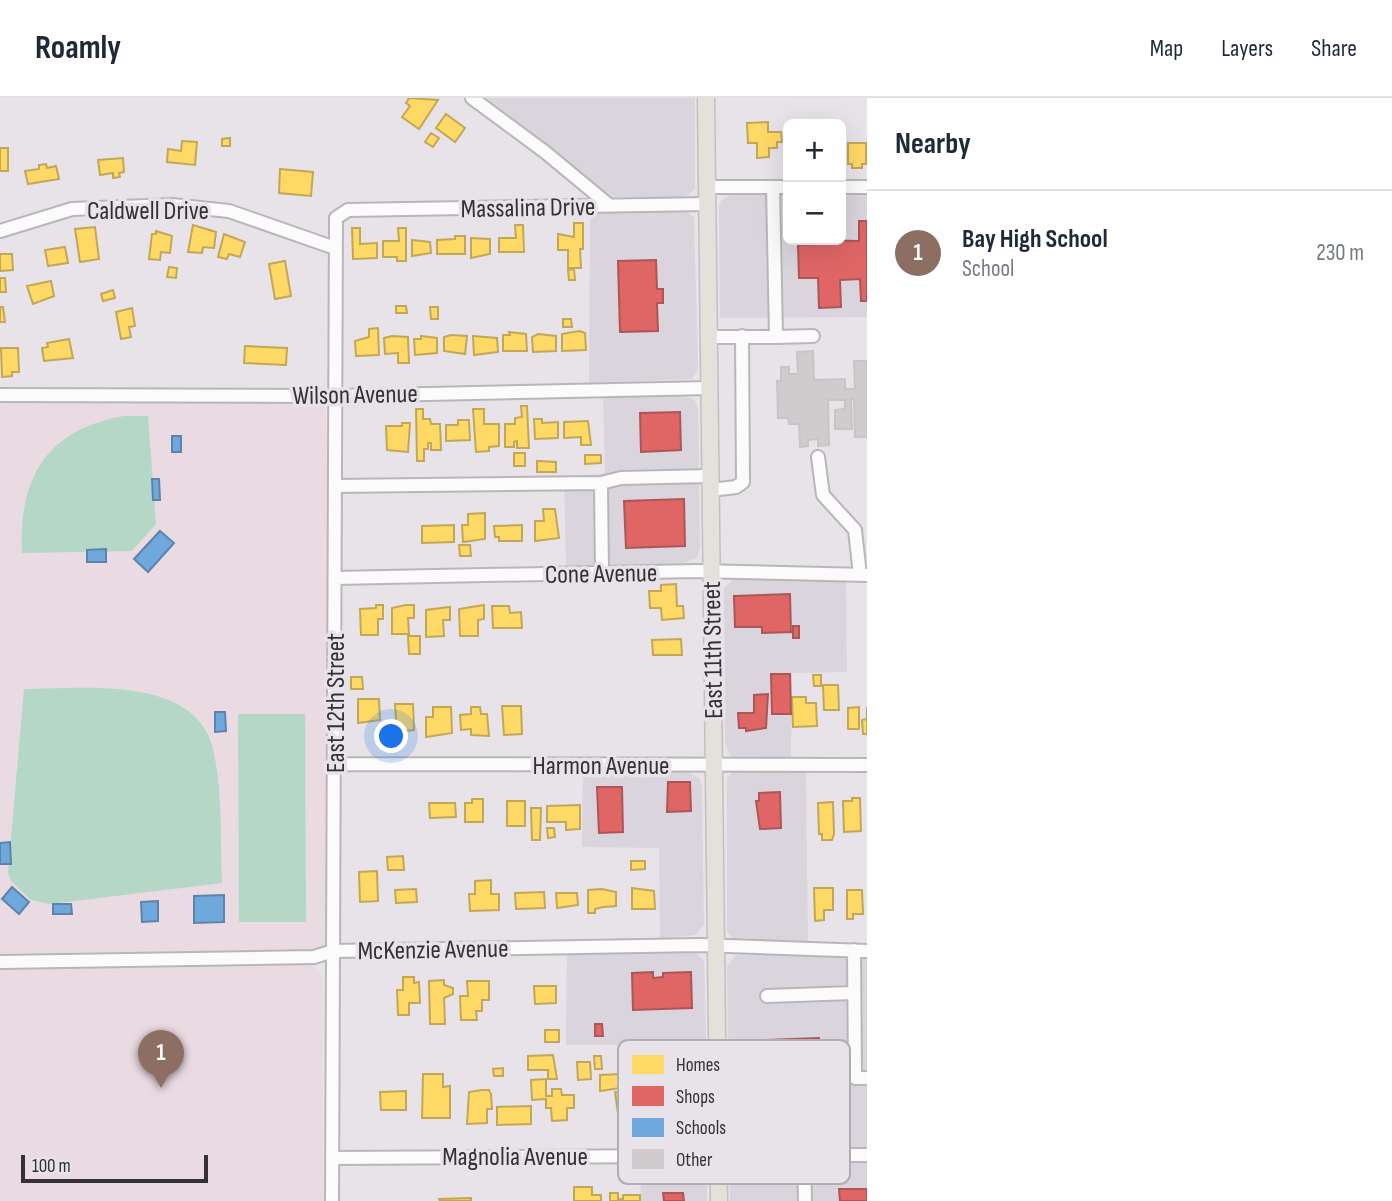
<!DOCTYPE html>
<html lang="en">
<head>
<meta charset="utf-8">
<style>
	body { margin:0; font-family:"Sofia Sans Condensed",sans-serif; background:#f6f6f7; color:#1f2937 }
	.controls { position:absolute; right:21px; top:21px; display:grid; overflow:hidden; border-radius:10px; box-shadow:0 7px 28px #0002 }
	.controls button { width:63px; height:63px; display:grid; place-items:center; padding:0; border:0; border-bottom:2px solid #e0e1e3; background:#fff; color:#1f2937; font:35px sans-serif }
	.scale { position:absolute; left:21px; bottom:18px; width:187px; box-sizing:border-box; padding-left:7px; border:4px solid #333134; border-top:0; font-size:19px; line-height:24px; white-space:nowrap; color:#333134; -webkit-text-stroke:5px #e8e2e9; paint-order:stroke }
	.you { position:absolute; left:392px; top:639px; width:24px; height:24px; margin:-18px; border:5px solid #fff; border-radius:50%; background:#1a73e8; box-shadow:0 0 0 10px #1a73e833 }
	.badge { display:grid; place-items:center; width:46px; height:46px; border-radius:50%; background:#726f73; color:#fff; font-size:23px; font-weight:700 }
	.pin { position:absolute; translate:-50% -58px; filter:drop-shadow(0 2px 4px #0008) }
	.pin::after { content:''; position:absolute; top:37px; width:24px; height:21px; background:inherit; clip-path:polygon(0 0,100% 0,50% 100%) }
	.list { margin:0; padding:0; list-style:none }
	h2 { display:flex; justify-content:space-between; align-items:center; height:91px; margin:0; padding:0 28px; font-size:30px }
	h2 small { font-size:23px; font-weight:400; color:#747a83 }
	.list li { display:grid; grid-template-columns:46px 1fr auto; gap:21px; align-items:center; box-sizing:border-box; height:126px; padding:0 28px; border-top:2px solid #e0e1e3 }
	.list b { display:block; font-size:26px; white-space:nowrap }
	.list p { margin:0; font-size:23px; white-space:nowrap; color:#747a83 }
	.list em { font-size:23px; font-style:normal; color:#747a83 }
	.map { position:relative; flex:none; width:867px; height:1103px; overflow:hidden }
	header { display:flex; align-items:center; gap:42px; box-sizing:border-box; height:98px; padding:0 35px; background:#fff; border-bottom:2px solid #e0e1e3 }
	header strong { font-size:33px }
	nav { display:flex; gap:38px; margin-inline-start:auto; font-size:24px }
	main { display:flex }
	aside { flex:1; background:#fff }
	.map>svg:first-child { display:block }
</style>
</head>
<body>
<header>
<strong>Roamly</strong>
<nav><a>Map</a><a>Layers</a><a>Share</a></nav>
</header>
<main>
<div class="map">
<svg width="867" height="1103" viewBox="0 0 867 1103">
	<rect width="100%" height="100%" fill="#e7e3e8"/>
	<!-- built -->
	<path fill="#dad4dc" d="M481,0H695V91L685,99H615L594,87Z
		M730,97H788V142H841V97H867V219L720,220L719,109L721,103Z
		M590,114H686L694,119L698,271L692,281L589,285Z
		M683,298L694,301L698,310L700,450L697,459L685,465L566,469L564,378L605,376L603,299Z
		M846,480L847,574L792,575L791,661H739L731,658L725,645L724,490L734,481Z
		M583,672H684L699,680L702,689L704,827L695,837L660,841L659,750L582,749Z
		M806,672L808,844L732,840L727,833V680L732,675L742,673Z
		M692,852L704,862L706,947H566L567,855Z
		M746,855L867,858V1051L745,1050L730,1039L727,869L735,858Z
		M867,1063V1103H730V1071L736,1064Z
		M640,1064L702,1065L707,1074V1103H641Z"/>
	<!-- education -->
	<path fill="#eadae2" d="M0,303H317L326,309L331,525L327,845L321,851L304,854L0,861Z
		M310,865L322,877L323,1103H0V868Z"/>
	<!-- green -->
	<path fill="#b4d7c8" d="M124,318H148L156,426L132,453L22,455C18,380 47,331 124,318Z
		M24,591C81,591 195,576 213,651C223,693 220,741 222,785L50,806L31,802L11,783L8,775Z
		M238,616H305L306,824H239Z"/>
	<!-- homes -->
	<path fill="#ffd966" stroke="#c2a757" stroke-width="2" d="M409,0L438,2L419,31L402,19L410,8L406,5Z
		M446,16L465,30L455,44L436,30Z
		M768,24V34H781L782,44H777V50H769V59L757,60V45H748L747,25Z
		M431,35L439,40L433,49L425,44Z
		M230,40V48H222V41Z
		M182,43L197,44L195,67L167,64L168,51L181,53Z
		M848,45H866V66H862V70H852V66H848Z
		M0,50H8V73H0Z
		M123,60L124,74L119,75L120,79L113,80V75L100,77L98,62Z
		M46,66L47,70L56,68L59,81L28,86L25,73L39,71V67Z
		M280,71L313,74L311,98L279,95Z
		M574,125H583V151H580L581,170H568V152H558V136L574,139Z
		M193,127L216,134L214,150L203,149L202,155L188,154Z
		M515,127H523L524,154H499V140H516Z
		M95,129L99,161L80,164L75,131Z
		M352,130H360V146L377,145V160L353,161Z
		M398,130H406V163H397V159H383V143H399Z
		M156,133L172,138L170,155L161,154L160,162L149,161L152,136H156Z
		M224,136L245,144L240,159L229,156L227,161L218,159Z
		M455,138H465V156H437V142L455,141Z
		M471,140L490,141V156L471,160Z
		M412,142L430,144L431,155L412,158Z
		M65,149L68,165L48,168L45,152Z
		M0,156H12L13,172L0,173Z
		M285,163L291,198L275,201L269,166Z
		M169,169L177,170L176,180L167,179Z
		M574,171L575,182H569L568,172Z
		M0,180H5L6,194H0Z
		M51,183L54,198L33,206L27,188Z
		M113,192L115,200L103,203L101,196Z
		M396,208H406L407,215H396Z
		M0,209H3L5,224H0Z
		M430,209H438V221H431Z
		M132,210L135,228L129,229L131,239L121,241L116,214Z
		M563,221H571L572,229H563Z
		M378,230L379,257L356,258L355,243L369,239V231Z
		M579,233L585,235L586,252L562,253V236Z
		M509,234L526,236L527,253H503V237H510Z
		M538,236L556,238V253L533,254L532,239Z
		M451,237L467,238L465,256L444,253V239Z
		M392,238L408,239L409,265H398V255L385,256L384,240Z
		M421,238L437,240V255L415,257L414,241H421Z
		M473,238L497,240L498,254L474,257Z
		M69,241L73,260L44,263L42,250L48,249L47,245Z
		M245,248L287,250L286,267L244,265Z
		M1,250H18L19,274H12V278L2,279Z
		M521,308H527L529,350H517V343L514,344V349H505V326H515V320L522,319Z
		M416,311H423V321H430L431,326H440L441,352H431V345H428V351H424V363H417Z
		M473,311H484V326H499V348L489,349V353L476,354Z
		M534,321H542V325L558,324V340L535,341Z
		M458,322H469L470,342L446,343V327H458Z
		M588,323L591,347H581V339L564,340V324Z
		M402,325H410L408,354L387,352L386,328H402Z
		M514,355H525V368H514Z
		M585,357H601V365L585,366Z
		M537,363L556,364V374H537Z
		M543,411H555L559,440L535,443V423H544Z
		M485,415V441L463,444L462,427H468V416Z
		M454,427V444L422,445V428Z
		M522,427V443H499V439H495L494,428Z
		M459,447H470L471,458H460Z
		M676,486L677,508H683L684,520L662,522L661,510H650L649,493H661V487Z
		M376,507H383V521H378V537H361L360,511L376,510Z
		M406,507H414V520H408L409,536H392V510Z
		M484,507V521L478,522V538H460L459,511Z
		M492,508H509L510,515L521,514L522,530H493Z
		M450,509V522H443L444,538L426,539V512Z
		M408,538H420V556H409Z
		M681,541L682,557H653L652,542Z
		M813,577H821V588H814Z
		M351,579H362L363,591H351Z
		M823,587H838L839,612H824Z
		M792,599H806V605H816L817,628L793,629Z
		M358,601H379L380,622L358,625Z
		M395,606H413L414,632L405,633L406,639H400V648H391L388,622H396Z
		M502,608H521L522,636L504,637Z
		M433,609H451L452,635L426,639V619H433Z
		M471,609H480L481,616H487L489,638L471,637V631L461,632L460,617L471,616Z
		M859,609V631H848V610Z
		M867,609V636H863L862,622L867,621Z
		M852,700H860L861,733L844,734L843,703H852Z
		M472,701H483V724H465V705H472Z
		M507,703H525V728H507Z
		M833,704L834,736L832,742H822V736H819L818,705Z
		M429,705H455L456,719L430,720Z
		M580,707V731L566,732V724H547V708Z
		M531,710H541L540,742H532Z
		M547,730H554L555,739L548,740Z
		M403,758L404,772H388L387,759Z
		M631,763H645V771L631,772Z
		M377,773L378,803L360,804L359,774Z
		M491,782V796H499V812L470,813L469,796H475V783Z
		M632,790L654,793L655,811H632Z
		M814,790H833V812H824V822L815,823Z
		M416,791L417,804L396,805L395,792Z
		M602,791L616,794V808L603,809L595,811V815H588V792Z
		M847,792H862L863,816H853V821H847Z
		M544,794L545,810L516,811L515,795Z
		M556,795H577L578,807L557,810Z
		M403,879H414V885L419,884L420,905H409V917H398L397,892H403Z
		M444,882V887L453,890V896L444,900L445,926H430L429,883Z
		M467,883H489V902H482V913H476L477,922H461L460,898H468Z
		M534,888H556V905L535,906Z
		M545,932H559V944H545Z
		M553,957L557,981H548V972H528V958Z
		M594,958H601L602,971H595Z
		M577,964H590L591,981L578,982Z
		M503,970V978H494L493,971Z
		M423,976H443V989L450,988V1020H422Z
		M620,976V990L600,993V977Z
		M546,981V998H552V991H561L562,997H574V1010H567V1022L552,1023L551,1010H546V1001L532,1002L531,982Z
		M482,992H489L491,996L492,1011H487V1025L467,1026L469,994Z
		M406,993V1012H381L380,994Z
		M615,994L638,998L639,1022L619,1023Z
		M531,1008V1026L497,1027V1009Z
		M574,1089H592V1097H601V1103H574Z
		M610,1095H618V1101H623V1097H640V1103H610Z
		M471,1100V1103H440L439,1101Z"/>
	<!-- shops -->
	<path fill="#e06666" stroke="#ac5657" stroke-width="2" d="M859,123H867V203H861L860,181L840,182L841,209L819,210L818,180H799L798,147L817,146V142L859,143Z
		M656,162L657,191H663V205H657L658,233L620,234L618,163Z
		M680,314L681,352L641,354L640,315Z
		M684,401L685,448L626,450L624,403Z
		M790,496L791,534L762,535V529H735L734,498Z
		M793,528H799V540H793Z
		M771,576H790L791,616H772Z
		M768,596L766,630L746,633V630H739L738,615H754V597Z
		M668,684H690L691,713L667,714Z
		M597,689H622L623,734L599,735Z
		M780,694L781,730L760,731L756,703H759V695Z
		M653,874V880L663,879V875L691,874L692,910L633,912L632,875Z
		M595,926H602L603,938H595Z
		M819,940L820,967H824L825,987H821V1011L769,1013L768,992L758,993L757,967L767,966V942Z
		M839,1091H867V1103H840Z
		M663,1095H683L684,1103H664Z"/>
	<!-- schools -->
	<path fill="#6fa8dc" stroke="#5d84aa" stroke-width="2" d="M172,338H181V354H172Z
		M152,381H159L160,402H153Z
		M160,433L174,445L148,474L134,461Z
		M106,451V464H87V452Z
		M215,614H225L226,633L215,634Z
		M10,744L11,766H0V745Z
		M12,789L29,804L19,816L2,801Z
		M224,797V824L194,825V798Z
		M158,803V823L142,824L141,804Z
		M53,806H71L72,816H53Z"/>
	<!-- building -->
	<path fill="#d0ccce" stroke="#c8c5c6" stroke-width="2" d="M813,253L814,282L845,281V291H855L854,263H867V339H855L854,301H851L852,331H835V312L845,311V302H828L829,347L818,348V341L808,342V348L800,349L799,326H789L788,320H778L777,283H781V269H789V276H798L797,254Z"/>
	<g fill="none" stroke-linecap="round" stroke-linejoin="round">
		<defs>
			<path id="minor" d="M472,0L545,54L609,107
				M707,89H788
				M841,89H867
				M0,133L72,111L172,107L229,113L335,150
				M709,239H776L773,89
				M776,239L813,238
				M0,297L334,298L710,290
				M818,359L823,397L855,432L860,477
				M335,388L601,385
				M711,392L736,389L743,384L742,238
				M602,475L601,385L621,380L711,378
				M335,480L696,473L867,477
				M335,666L867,667
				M854,852L855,980H867
				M0,864L314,859L333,853L700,847L867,853
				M767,898L853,895
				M804,1056L805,1103
				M332,1060L867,1057
				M332,1103L336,120L348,112L707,106"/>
			<path id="major" d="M706,0L719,1103"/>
		</defs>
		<!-- minor casing -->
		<use href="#minor" stroke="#b9b6b9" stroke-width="16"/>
		<!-- major casing -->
		<use href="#major" stroke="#c2c0c3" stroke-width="19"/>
		<!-- minor -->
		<use href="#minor" stroke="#fbfbfc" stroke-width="12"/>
		<!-- major -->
		<use href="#major" stroke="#e4e0da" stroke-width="16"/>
	</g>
	<g text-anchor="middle" stroke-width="7" stroke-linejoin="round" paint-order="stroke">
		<!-- street labels -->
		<g font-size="26" fill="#333134" stroke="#e8e2e9">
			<text transform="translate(528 109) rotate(-1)" y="9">Massalina Drive</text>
			<text x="148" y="121">Caldwell Drive</text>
			<text transform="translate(355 296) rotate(-1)" y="9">Wilson Avenue</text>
			<text transform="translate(601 475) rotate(-1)" y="9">Cone Avenue</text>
			<text transform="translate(712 552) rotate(-91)" y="9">East 11th Street</text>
			<text transform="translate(335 605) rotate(-90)" y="9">East 12th Street</text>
			<text x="601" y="676">Harmon Avenue</text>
			<text transform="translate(433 851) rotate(-1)" y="9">McKenzie Avenue</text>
			<text x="515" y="1067">Magnolia Avenue</text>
		</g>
	</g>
	<!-- legend -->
	<rect x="618" y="942" width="232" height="144" rx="10" fill="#e8e2e9" stroke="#b2adb3" stroke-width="2"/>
	<rect x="632" y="957" width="32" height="19" fill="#ffd966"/>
	<rect x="632" y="988" width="32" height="20" fill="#e06666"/>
	<rect x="632" y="1020" width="32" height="19" fill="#6fa8dc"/>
	<rect x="632" y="1051" width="32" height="20" fill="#d0ccce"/>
	<g font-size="19" fill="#333134">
		<text x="676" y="973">Homes</text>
		<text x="676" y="1005">Shops</text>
		<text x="676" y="1036">Schools</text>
		<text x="676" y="1068">Other</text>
	</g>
</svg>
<div class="controls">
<button>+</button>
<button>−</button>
</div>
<div class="scale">100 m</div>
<div class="you"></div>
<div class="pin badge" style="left:161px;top:990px;background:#8d6e63">1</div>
</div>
<aside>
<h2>Nearby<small></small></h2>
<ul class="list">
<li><span class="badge" style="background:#8d6e63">1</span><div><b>Bay High School</b><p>School</p></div><em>230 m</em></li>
</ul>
</aside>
</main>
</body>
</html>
